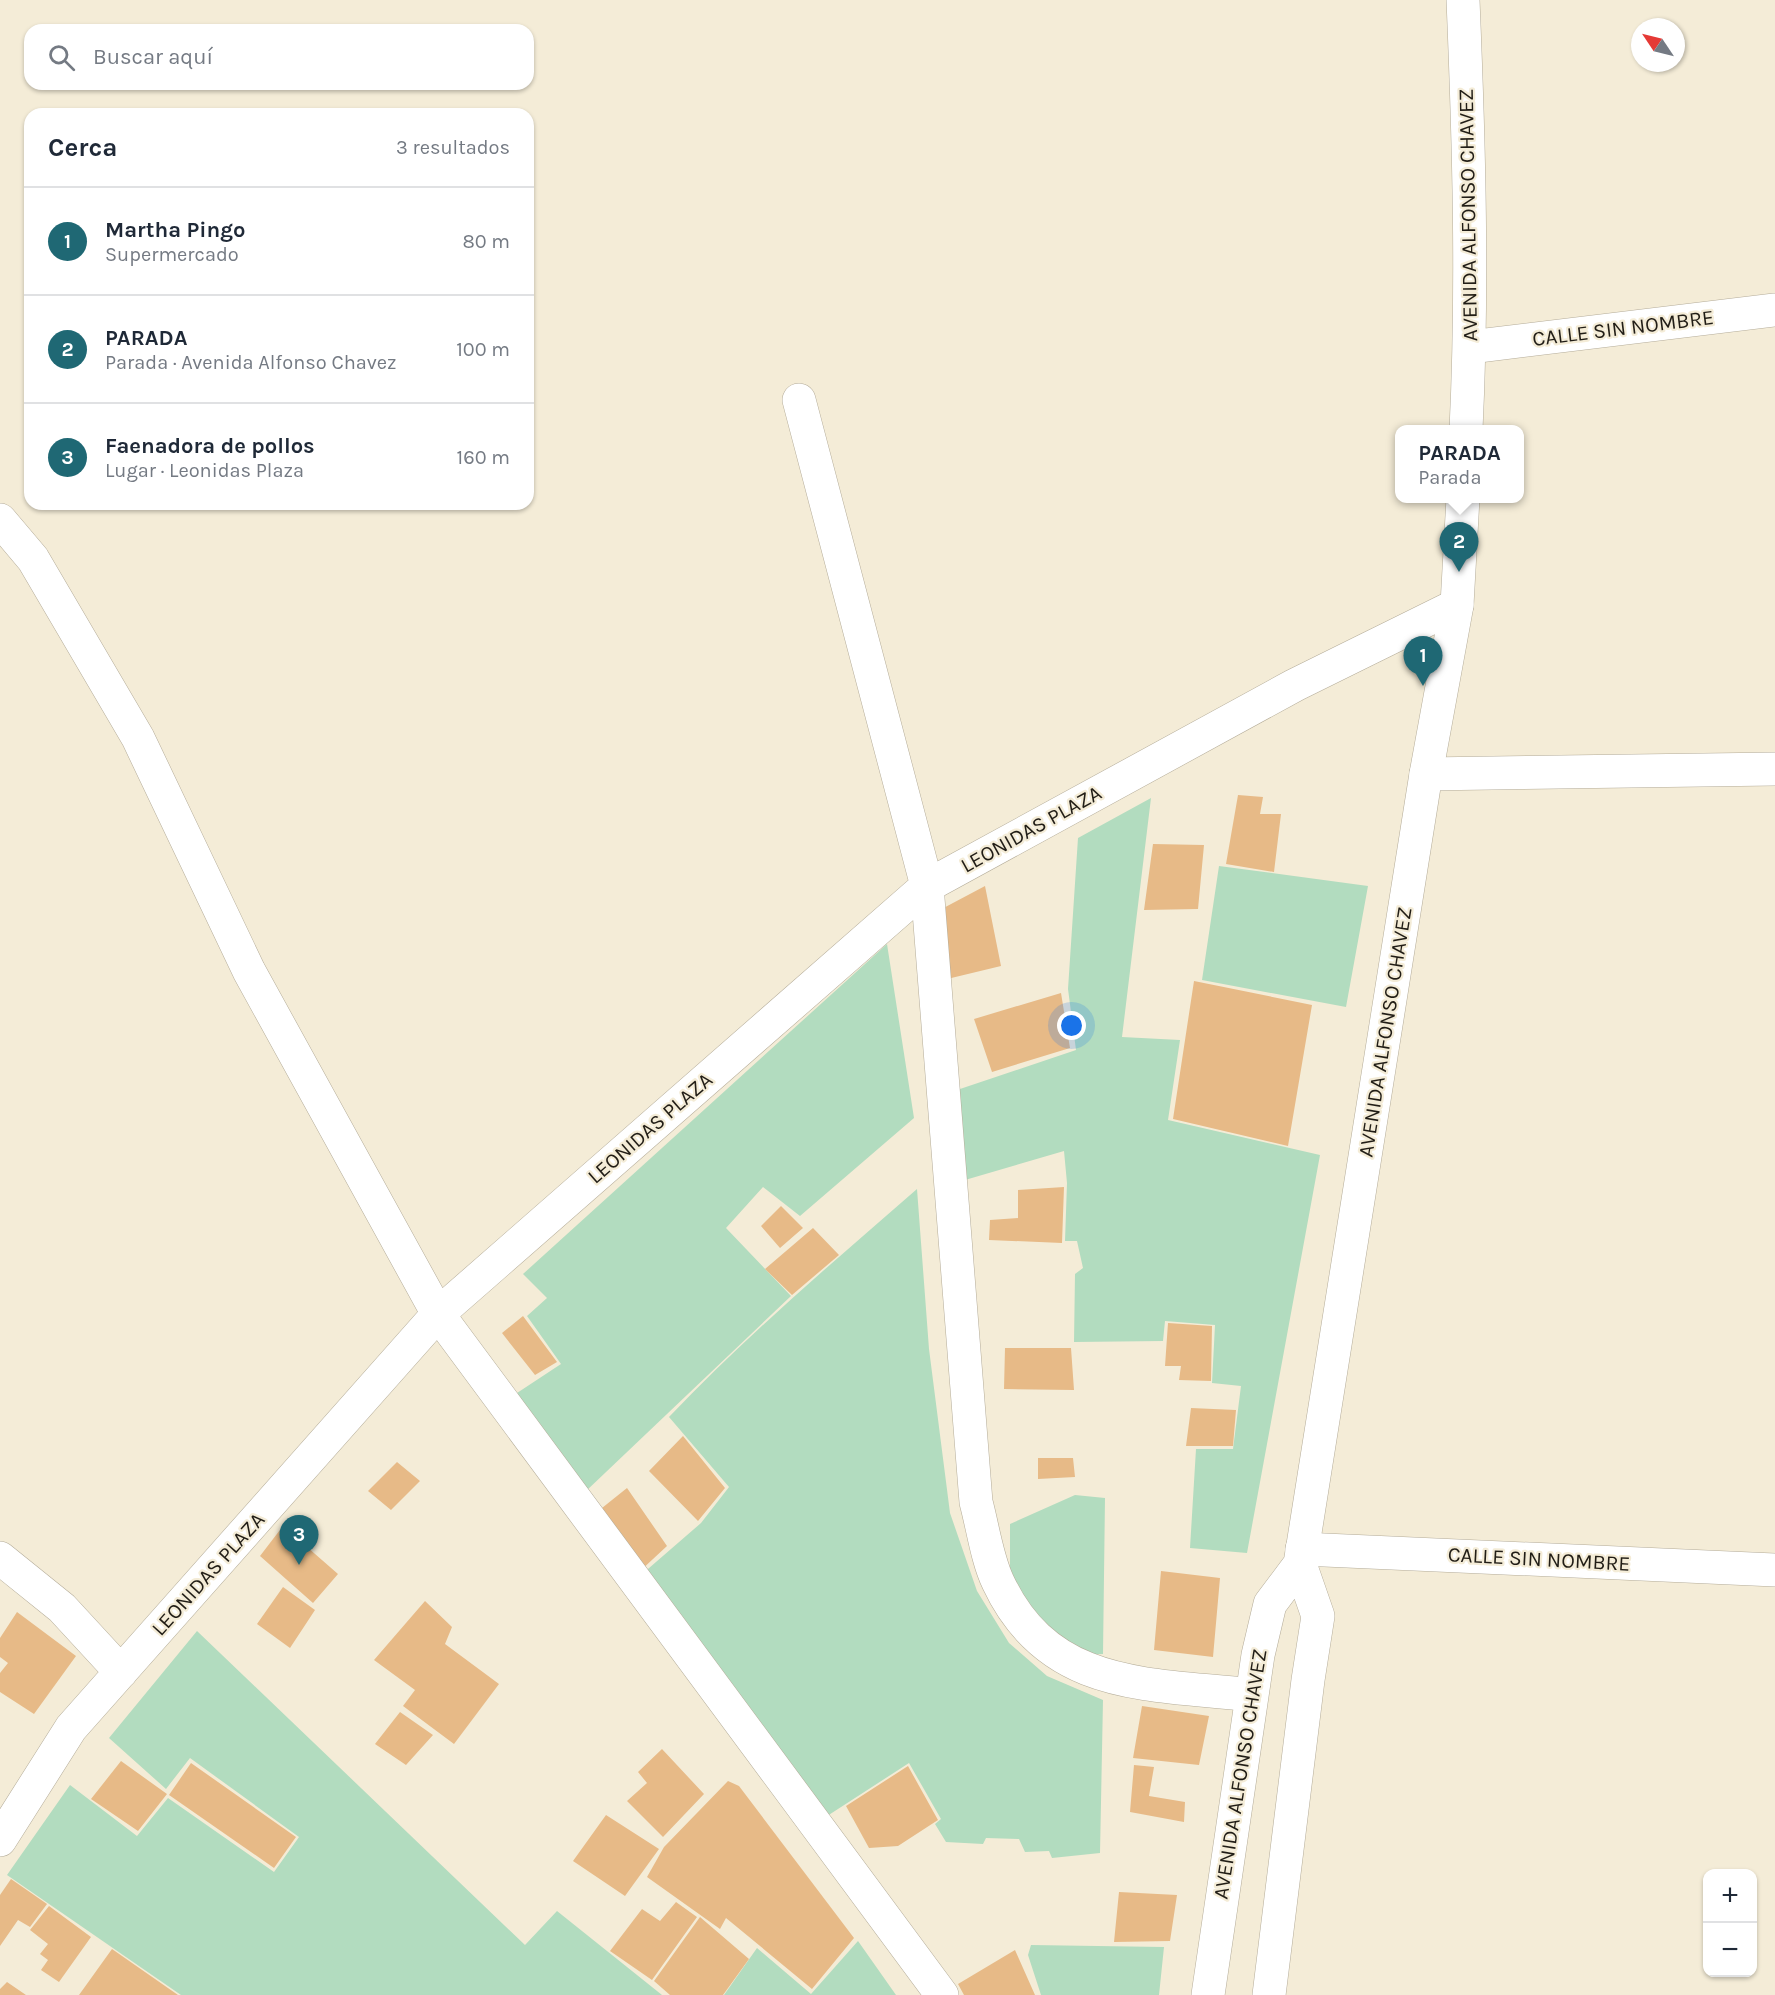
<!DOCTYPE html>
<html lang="es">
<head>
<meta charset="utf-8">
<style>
	body { margin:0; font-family:Karla,sans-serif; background:#f6f6f7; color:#1f2937 }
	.controls { position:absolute; right:18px; bottom:18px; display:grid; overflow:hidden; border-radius:12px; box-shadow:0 2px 4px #0004 }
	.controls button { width:54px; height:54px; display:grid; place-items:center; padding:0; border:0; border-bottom:2px solid #e0e1e3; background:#fff; color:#1f2937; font:30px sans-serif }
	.compass { position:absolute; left:1631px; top:18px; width:54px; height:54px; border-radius:50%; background:#fff; box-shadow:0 2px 4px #0004; rotate:305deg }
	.you { position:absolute; left:1072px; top:1026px; width:21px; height:21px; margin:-15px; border:4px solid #fff; border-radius:50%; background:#1a73e8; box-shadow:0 0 0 9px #1a73e833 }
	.badge { display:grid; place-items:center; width:39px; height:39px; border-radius:50%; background:#1f6874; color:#fff; font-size:20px; font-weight:700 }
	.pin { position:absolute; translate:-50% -50px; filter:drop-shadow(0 2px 3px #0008) }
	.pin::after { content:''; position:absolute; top:32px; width:21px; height:18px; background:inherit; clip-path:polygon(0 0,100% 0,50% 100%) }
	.popup { position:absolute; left:1395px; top:425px; width:129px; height:78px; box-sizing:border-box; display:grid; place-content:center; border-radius:12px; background:#fff; filter:drop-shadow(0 2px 4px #0005); font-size:20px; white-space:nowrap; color:#747a83 }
	.popup b { font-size:22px; color:#1f2937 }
	.popup::after { content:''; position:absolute; left:50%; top:100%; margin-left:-12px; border:12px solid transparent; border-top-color:#fff }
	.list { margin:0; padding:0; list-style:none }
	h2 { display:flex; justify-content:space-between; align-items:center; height:78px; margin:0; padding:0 24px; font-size:26px }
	h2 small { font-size:20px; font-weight:400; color:#747a83 }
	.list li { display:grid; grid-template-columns:39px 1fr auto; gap:18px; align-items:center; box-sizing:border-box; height:108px; padding:0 24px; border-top:2px solid #e0e1e3 }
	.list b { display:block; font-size:22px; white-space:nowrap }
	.list p { margin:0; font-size:20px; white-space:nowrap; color:#747a83 }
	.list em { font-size:20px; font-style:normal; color:#747a83 }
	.icon { flex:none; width:33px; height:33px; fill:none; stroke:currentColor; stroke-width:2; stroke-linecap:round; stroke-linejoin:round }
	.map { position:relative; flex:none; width:1775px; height:1995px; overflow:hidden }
	.search { position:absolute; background:#fff; box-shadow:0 2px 4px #0004; left:24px; top:24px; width:510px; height:66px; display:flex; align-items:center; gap:15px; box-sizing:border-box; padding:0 21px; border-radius:18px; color:#747a83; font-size:22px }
	.panel { position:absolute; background:#fff; box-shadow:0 2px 4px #0004; left:24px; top:108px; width:510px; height:402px; border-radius:18px }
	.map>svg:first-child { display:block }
</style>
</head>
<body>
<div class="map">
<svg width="1775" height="1995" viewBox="0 0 1775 1995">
	<rect width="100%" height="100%" fill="#f4ecd7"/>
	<!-- green -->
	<path fill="#b2dcbf" d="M1151,798L1122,1037L1180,1040L1168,1120L1320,1155L1247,1553L1190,1548L1196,1449H1233L1241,1386L1212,1383L1215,1325L1165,1321L1163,1341L1074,1342L1075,1274L1083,1268L1077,1241H1065L1067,1183L1064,1151L965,1180L957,1090L1076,1050L1068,989L1078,838Z
		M1219,866L1368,886L1346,1007L1202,980Z
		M887,944L914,1118L800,1216L763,1187L726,1228L791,1296L585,1492L517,1393L561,1364L527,1316L547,1298L523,1274Z
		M917,1189L929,1349L950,1513L977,1591L1009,1643L1047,1676L1103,1700L1100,1853L1052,1858L1049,1851L1025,1852L1019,1839L986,1838L983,1844L946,1842L935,1824L941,1819L909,1763L821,1820L641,1575L701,1523L729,1487L669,1417C746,1336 832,1263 917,1189Z
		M1075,1495L1105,1498L1103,1654L1047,1656L1010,1607V1524Z
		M197,1631L525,1945L557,1911L662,1995H181L7,1875L70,1785L137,1836L168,1798L274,1872L299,1837L190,1758L166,1789L109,1738Z
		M858,1941L896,1995H724L757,1948L811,1994Z
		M1031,1945L1164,1947L1159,1995H1041L1028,1955Z"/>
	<!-- building -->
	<path fill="#e7ba87" d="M1238,795L1263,797L1260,814H1281L1274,872L1226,864Z
		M1153,844L1204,845L1198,909L1144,910Z
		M985,886L1001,966L943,980L936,912Z
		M1194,981L1312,1005L1288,1146L1173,1119Z
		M1061,993L1070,1048L992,1072L974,1019Z
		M1064,1187L1062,1243L989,1240L990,1220L1018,1218V1190Z
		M781,1206L803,1228L780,1248L761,1226Z
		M813,1228L839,1255L792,1295L765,1269Z
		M523,1316L557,1362L535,1375L502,1333Z
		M1168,1323L1212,1326L1211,1381L1179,1380L1181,1366H1165Z
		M1005,1348H1071L1074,1390L1004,1389Z
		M1191,1408L1236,1410L1233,1446H1186Z
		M683,1436L725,1488L698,1521L649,1471Z
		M1038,1458H1073L1075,1477L1038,1479Z
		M397,1462L420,1481L391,1510L368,1491Z
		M627,1488L667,1546L639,1572L597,1512Z
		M283,1526L338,1574L313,1603L260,1556Z
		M1161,1571L1220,1578L1213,1657L1154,1650Z
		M283,1587L315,1610L290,1648L257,1624Z
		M425,1601L452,1627L445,1644L499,1684L454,1744L403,1706L415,1690L374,1660Z
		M17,1612L76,1656L34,1714L0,1692V1673L8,1663L0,1657V1638Z
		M1142,1706L1209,1716L1199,1765L1133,1758Z
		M400,1712L433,1735L406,1765L375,1744Z
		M662,1749L704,1794L663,1837L627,1801L647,1783L638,1772Z
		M121,1761L167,1794L138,1831L91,1799Z
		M191,1763L296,1837L274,1868L169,1795Z
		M1134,1765L1154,1767L1149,1796L1185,1802L1184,1822L1130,1812Z
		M908,1766L938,1820L898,1846L869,1848L846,1806Z
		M728,1781L739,1786L854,1938L812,1989L726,1918L720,1929L647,1877L664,1847Z
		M606,1815L659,1849L625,1896L573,1861Z
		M11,1879L47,1904L30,1927L18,1920L0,1946V1895Z
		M1119,1892L1177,1895L1170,1941L1114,1942Z
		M676,1902L697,1917L652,1980L610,1951L642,1909L660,1921Z
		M49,1906L91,1937L59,1982L41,1970L48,1960L40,1954L48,1944L30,1930Z
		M700,1917L749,1959L723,1995H670L654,1981Z
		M112,1949L178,1995H79Z
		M1015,1950L1035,1995H964L958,1984Z
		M7,1982L26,1995H0V1989Z"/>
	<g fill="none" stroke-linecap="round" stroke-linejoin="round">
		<defs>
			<path id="street" d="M1470,347L1775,310
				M799,400L927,886L976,1502C983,1528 987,1559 998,1582C1049,1691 1148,1683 1251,1695
				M0,520L33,559L138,738L249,971L438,1314L942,1995
				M1426,774L1775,769
				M1302,1549L1775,1570
				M0,1558L62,1608L121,1672
				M0,1840L71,1728L438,1314L927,886L1295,685L1457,605"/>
			<path id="primary" d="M1463,0C1469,143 1473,286 1466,430
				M1208,1995L1258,1655L1270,1604L1300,1564
				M1269,1995L1308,1680L1318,1616L1300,1564L1426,774L1457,605L1463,498"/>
		</defs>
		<!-- street casing -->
		<use href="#street" stroke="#b4ac99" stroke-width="34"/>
		<!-- primary casing -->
		<use href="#primary" stroke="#b4ac99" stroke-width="34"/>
		<!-- street -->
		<use href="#street" stroke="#fff" stroke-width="33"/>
		<!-- primary -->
		<use href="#primary" stroke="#fff" stroke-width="33"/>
	</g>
	<g text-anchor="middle" stroke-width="4.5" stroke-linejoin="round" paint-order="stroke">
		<!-- street labels -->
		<g font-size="21" fill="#211d16" stroke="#f4ecd7">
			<text transform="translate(1468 215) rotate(-91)" y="7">AVENIDA ALFONSO CHAVEZ</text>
			<text transform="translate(1623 328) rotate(-7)" y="7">CALLE SIN NOMBRE</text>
			<text transform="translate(1031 829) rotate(-29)" y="7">LEONIDAS PLAZA</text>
			<text transform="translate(1385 1032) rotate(-81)" y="7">AVENIDA ALFONSO CHAVEZ</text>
			<text transform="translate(650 1128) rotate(-41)" y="7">LEONIDAS PLAZA</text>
			<text transform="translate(1539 1559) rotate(3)" y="7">CALLE SIN NOMBRE</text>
			<text transform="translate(208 1574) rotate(-48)" y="7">LEONIDAS PLAZA</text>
			<text transform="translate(1240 1774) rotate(-81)" y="7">AVENIDA ALFONSO CHAVEZ</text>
		</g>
	</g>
</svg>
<div class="controls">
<button>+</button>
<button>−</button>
</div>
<svg class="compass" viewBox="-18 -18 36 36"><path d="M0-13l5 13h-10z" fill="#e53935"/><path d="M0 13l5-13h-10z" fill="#747a83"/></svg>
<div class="you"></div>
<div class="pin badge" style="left:1423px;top:686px">1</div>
<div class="pin badge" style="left:1459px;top:572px">2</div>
<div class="popup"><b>PARADA</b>Parada</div>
<div class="pin badge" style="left:299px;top:1565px">3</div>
<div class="search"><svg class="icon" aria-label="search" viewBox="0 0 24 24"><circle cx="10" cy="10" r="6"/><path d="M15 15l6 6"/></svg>Buscar aquí</div>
<section class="panel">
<h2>Cerca<small>3 resultados</small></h2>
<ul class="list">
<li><span class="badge">1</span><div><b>Martha Pingo</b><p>Supermercado</p></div><em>80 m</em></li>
<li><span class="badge">2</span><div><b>PARADA</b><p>Parada · Avenida Alfonso Chavez</p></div><em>100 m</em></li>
<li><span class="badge">3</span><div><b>Faenadora de pollos</b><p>Lugar · Leonidas Plaza</p></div><em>160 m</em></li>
</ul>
</section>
</div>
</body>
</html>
